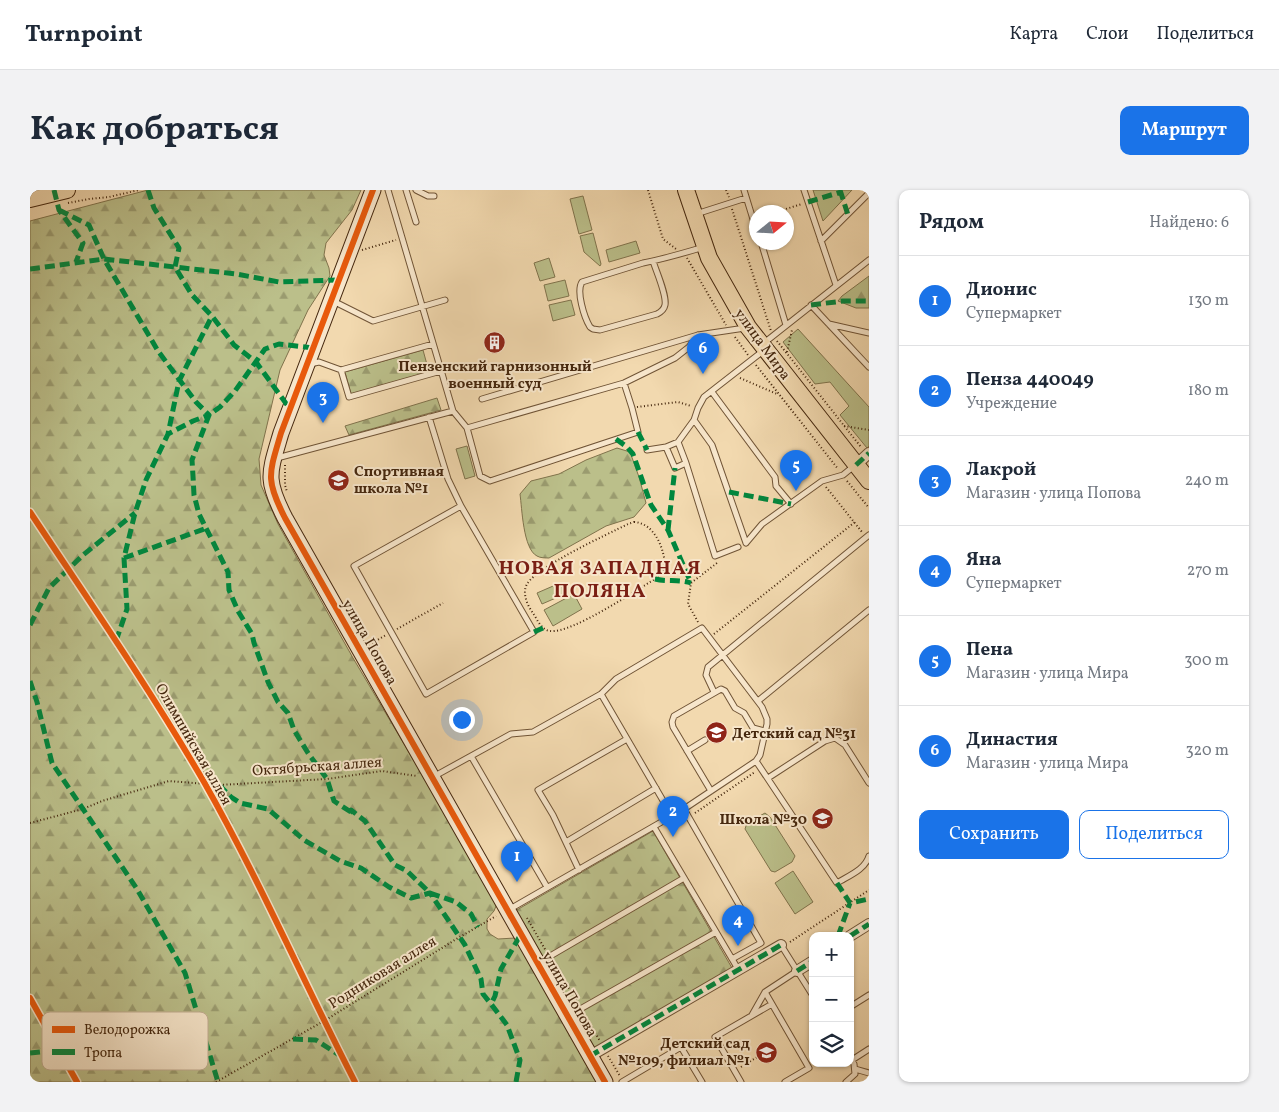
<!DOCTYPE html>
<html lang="ru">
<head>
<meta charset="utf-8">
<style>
	body { margin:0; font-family:Vollkorn,serif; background:#f2f2f3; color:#1f2937 }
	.controls { position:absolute; right:15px; bottom:15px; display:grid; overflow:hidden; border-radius:10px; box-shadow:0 1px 4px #0004 }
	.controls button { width:45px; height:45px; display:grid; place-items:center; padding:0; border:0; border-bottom:1px solid #e0e1e3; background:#fff; color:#1f2937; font:25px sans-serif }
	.compass { position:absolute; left:719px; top:15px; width:45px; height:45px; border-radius:50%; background:#fff; box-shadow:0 1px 4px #0004; rotate:72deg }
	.you { position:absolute; left:431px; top:529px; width:18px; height:18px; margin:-12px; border:4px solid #fff; border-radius:50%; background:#1a73e8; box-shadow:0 0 0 8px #1a73e833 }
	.badge { display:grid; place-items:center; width:32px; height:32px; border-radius:50%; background:#1a73e8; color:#fff; font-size:16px; font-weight:700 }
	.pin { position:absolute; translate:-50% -41px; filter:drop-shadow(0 1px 2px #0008) }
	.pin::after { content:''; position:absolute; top:26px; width:18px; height:15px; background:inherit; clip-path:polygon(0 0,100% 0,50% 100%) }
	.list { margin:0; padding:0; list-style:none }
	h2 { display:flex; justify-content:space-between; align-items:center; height:65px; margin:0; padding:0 20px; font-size:21px }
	h2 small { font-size:16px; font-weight:400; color:#747a83 }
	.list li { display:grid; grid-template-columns:32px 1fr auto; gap:15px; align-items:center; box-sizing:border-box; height:90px; padding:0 20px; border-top:1px solid #e0e1e3 }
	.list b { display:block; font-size:19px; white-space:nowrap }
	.list p { margin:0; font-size:16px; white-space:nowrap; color:#747a83 }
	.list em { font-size:16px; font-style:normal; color:#747a83 }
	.actions { display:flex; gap:10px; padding:15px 20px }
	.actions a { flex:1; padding:11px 0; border:1px solid #1a73e8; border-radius:10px; text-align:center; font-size:18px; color:#1a73e8 }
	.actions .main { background:#1a73e8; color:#fff }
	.icon { flex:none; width:28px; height:28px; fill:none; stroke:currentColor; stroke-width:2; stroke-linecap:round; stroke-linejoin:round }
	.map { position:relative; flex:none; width:839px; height:892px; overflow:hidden; border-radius:10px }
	header { display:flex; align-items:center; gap:30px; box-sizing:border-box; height:70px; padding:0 25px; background:#fff; border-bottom:1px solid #e0e1e3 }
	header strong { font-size:24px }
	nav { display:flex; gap:28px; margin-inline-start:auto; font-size:18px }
	.intro { display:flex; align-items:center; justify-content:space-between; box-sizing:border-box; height:120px; padding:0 30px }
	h1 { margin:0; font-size:35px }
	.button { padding:12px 22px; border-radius:10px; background:#1a73e8; color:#fff; font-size:18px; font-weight:700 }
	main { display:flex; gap:30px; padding:0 30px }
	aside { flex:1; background:#fff; border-radius:10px; box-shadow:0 1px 4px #0004 }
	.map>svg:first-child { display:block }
</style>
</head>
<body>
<header>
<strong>Turnpoint</strong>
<nav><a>Карта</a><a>Слои</a><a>Поделиться</a></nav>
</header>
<div class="intro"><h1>Как добраться</h1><a class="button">Маршрут</a></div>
<main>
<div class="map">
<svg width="839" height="892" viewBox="0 0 839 892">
	<defs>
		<pattern id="forest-firs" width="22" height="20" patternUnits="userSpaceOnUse" patternTransform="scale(1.25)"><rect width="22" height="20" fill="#bbbf8a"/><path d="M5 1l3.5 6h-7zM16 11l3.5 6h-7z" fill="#9a9b6f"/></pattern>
	</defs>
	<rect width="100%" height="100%" fill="#f2d9af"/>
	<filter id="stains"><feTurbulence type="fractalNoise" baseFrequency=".004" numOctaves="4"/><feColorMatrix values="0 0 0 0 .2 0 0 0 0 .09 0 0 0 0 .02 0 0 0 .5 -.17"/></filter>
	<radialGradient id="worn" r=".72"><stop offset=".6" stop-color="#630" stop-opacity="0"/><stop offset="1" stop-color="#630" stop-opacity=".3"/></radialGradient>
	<!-- green -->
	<path fill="#bbbf8a" stroke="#80734c" d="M783,0H822L793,31Z
		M553,6L562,40L549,44L540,9Z
		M563,43L571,74L570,76L554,62L550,46Z
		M606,51L610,63L579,72L576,60Z
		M519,68L525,87L510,91L504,73Z
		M535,90L539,106L518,111L514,95Z
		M541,110L545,125L523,131L519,115Z
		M768,139L839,217V256L837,258L810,225L819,216L800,192L785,194L753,152Z
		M437,256L445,286L435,289L426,259Z
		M530,393L535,404L512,414L507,403Z
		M544,404L552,419L523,436L514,420Z
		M735,623L740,627L765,666L762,672L745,682L741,681L715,639L717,633Z
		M763,681L783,712L765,724L745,693Z"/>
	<!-- forest -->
	<path fill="url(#forest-firs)" stroke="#80734c" d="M118,0H331L322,20L296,53L294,65L299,78L300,86L278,120L250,180L229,269L231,295L248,334L323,468L464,706L466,716L464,721L457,729V739L460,744L468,749L485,748L569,892H0V31Z
		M839,86V118H826L808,111L812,106Z
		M393,160L399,182L321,204L315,182Z
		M407,208L411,220L319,245L315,236Z
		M587,258L600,262L609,287L616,313L604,327L576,336L519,368C516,368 510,368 507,366C493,359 492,318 490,304L501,291L529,284L556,270Z
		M623,641L702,778L564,858L485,721Z"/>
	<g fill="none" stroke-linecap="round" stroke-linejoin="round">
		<defs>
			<path id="lane" d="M358,0L423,221L437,238L450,286L460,291L608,242L602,218L594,193
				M376,0L386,32
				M386,0L398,6H404
				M714,0L726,39
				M774,0L806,95
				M666,24L716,8
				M791,51L839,3
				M731,52L756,135
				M623,71C626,81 637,105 635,115C634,120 631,122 627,124L570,140L563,139L560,137C554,127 546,101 552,92L613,73C633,69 654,63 674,57
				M303,111L343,131L415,110
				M781,115L839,177
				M799,134L839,143
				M734,153L839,70
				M280,174L289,172L311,180L319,207L411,181
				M311,180L403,154
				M682,202L745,287L746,296L761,314
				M452,209L668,145L715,138
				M399,227L418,289L431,316L504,442L396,504L324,376L431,316
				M664,230L682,255L716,353
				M437,238L594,193L645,168L659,157L668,145
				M648,252L636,257L645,278L656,273
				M617,260L636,257
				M247,268L423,221
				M716,353L732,334L792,291L813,285L824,276
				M708,357L685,366L656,273L648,252L664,230L668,218L674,207L733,161
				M684,502L676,485L678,477L839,345
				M571,504L642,626
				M728,511L839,420
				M657,561L675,550
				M441,566L517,697
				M726,571L807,693C818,686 835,680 839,666
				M403,587L481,544L503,542L571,504L586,489L672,438L732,517L737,529V534L730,565L726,571L654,619L480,719
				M738,588L795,551L805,548L815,555L839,593
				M681,601L643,537L642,532L644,526L691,499L695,501L705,518L714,523L723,538L735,541
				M654,619L731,753L702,769
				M624,637L708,779
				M536,652L626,598
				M549,680L523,625L508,600L597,549
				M751,755L783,806
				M510,772L654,688
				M735,802L779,878L755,892
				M820,817L839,805
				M722,825L735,802L767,781
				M538,826L686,742
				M822,870L839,859
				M825,879L839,883
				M592,892L651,857L672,892
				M711,892L685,847L742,814
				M816,892L825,884L824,874L820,867"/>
			<path id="street" d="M826,275L839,263
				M820,746L839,734
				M767,781L783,771
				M560,866L751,755"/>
			<path id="secondary" d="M343,0L251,243C239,284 235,289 255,328L575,892"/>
			<path id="primary" d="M656,0L679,68L718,137L839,291
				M0,9L37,0"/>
		</defs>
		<!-- lane casing -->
		<use href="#lane" stroke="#705436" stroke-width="7"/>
		<!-- street casing -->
		<use href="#street" stroke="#705436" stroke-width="12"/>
		<!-- secondary casing -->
		<use href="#secondary" stroke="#45270e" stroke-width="17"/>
		<!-- primary casing -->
		<use href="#primary" stroke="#45270e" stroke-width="18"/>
		<!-- path -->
		<path stroke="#45270e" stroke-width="2" stroke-dasharray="1 2.5" stroke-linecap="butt" d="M618,0L633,49L646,59
			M696,0L699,7
			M38,13L59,9L79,7L109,0
			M702,19L741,141
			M746,22L772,14
			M332,60L366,50
			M657,68L696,135
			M705,147L718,165
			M747,151L831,257
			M757,162L762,140
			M726,175L808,279
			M710,188L747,204
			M607,217L648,212L661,216
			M814,236L839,240
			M255,275V295L257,302
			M817,291L839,318
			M796,297L832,342
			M604,332C625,333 635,360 635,378L625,389C605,401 541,444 520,441C511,440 507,429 503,423C497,415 492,403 497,394C508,376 576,345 598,334Z
			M668,432L658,414L661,393L687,373
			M367,439L413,413
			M684,444L825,332
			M339,455L356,445
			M665,623L725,582
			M0,633L53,619L72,611L139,591L189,595L297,589L352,581L387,586
			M497,728L516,761
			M760,752L839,700
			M522,771L547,812
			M554,825L570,851
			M578,866L590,886
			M711,877L729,866
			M186,892L294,831L428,748L466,726"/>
		<!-- lane -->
		<use href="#lane" stroke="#f7e6cb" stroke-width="5"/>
		<!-- street -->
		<use href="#street" stroke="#f7e6cb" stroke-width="10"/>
		<!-- secondary -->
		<use href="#secondary" stroke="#f7e6cb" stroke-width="15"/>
		<!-- primary -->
		<use href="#primary" stroke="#f2d9af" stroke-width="16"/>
		<!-- quiet -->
		<path stroke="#00873e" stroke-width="5" stroke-dasharray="10 5" stroke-linecap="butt" d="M24,0L29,20L53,53L46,72
			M118,0L124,18L149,58L145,77L206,84L249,92L309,90
			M810,0L818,25
			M778,12L811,2
			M29,20L59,35L74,69L128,161L166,212L179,225L163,231L138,244
			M0,79L74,69L145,77L162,105L182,126L204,155L226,172L260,219
			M781,115L813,111H839
			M283,158L249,154L235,159L205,201L190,217L179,225L162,270L163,286L164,305L169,324L198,382L199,400L208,421L222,444L224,453L238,492L248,512L258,523L264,540L278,563L297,589L304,611L324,624L321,620L335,631L365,675L377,681L400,703L426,712L441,724L448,737
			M608,242L617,260
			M586,249L597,257L603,264L621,315L638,340L661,393
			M826,275L839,263
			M699,302L761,314
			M638,340L645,278
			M94,368L177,338
			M625,389C637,392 649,389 661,393
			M0,435L19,398L53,365L105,323
			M504,442L513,438
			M86,451L97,419L94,368L105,323L116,290L138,244L149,191L182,126
			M0,491L7,512L22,573L107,699L155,783L188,892
			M189,595L201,607L210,613L238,619L274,650L310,671L331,678L359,697L381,708L400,703L435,755L451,789L453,804L461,814
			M807,693L820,713L839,709
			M808,746L820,713
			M820,746L839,734
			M767,781L783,771
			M263,849L286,850L309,865
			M0,863L29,860
			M560,866L751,755
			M486,892L490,870L477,835L461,814L465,806L471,779L491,744"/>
		<defs>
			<path id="cycleway" d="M343,0L251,243C239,284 235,289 255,328L575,892
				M0,322C59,411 120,499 174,592C229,689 274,793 325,892
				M0,808L47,892"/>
		</defs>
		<!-- cycleway casing -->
		<use href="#cycleway" stroke="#f7e6cb" stroke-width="9"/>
		<!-- cycleway -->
		<use href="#cycleway" stroke="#e8590c" stroke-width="6"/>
	</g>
	<!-- icons -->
	<defs>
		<symbol id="building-disc" viewBox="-11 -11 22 22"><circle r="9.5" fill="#8f2418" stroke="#f7e6cb"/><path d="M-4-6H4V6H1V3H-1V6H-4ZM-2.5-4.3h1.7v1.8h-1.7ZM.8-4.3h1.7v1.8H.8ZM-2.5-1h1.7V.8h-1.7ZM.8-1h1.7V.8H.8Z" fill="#fff"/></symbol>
		<symbol id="school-disc" viewBox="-11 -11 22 22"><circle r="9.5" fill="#8f2418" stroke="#f7e6cb"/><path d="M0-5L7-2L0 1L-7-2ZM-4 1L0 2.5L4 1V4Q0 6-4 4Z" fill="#fff"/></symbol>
	</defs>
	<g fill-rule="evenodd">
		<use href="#building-disc" x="452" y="140" width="25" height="25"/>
		<use href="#school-disc" x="296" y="278" width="25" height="25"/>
		<use href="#school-disc" x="674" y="530" width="25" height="25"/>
		<use href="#school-disc" x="780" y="616" width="25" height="25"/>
		<use href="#school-disc" x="724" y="850" width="25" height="25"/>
	</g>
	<g text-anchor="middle" stroke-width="4" stroke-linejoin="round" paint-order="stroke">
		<!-- street labels -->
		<g font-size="15" fill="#45270e" stroke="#f7e6cb">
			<text transform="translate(733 154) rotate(54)" y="5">улица Мира</text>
			<text transform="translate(340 452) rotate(60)" y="5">улица Попова</text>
			<text transform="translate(164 554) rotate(60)" y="5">Олимпийская аллея</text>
			<text transform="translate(287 576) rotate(-4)" y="5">Октябрьская аллея</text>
			<text transform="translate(352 782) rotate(-32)" y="5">Родниковая аллея</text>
			<text transform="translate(540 804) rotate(60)" y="5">улица Попова</text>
		</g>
		<!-- poi labels -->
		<g font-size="15" font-weight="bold" fill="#45270e" stroke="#f7e6cb" text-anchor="start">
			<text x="465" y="181" text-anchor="middle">Пензенский гарнизонный<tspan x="465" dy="17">военный суд</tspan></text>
			<text x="324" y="286">Спортивная<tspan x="324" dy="17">школа №1</tspan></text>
			<text x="702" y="548">Детский сад №31</text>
			<text x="777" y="634" text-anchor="end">Школа №30</text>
			<text x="720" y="858" text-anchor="end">Детский сад<tspan x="720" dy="17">№109, филиал №1</tspan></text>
		</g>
		<!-- district labels -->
		<g font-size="20" font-weight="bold" letter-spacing="1" fill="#7a1f14" stroke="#f7e6cb">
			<text x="570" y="384">НОВАЯ ЗАПАДНАЯ<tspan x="570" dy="23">ПОЛЯНА</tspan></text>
		</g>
	</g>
	<!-- legend -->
	<rect x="12" y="822" width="166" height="58" rx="8" fill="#f7e6cb" stroke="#c2ad92" stroke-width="1"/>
	<rect x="22" y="836" width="23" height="7" fill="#e8590c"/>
	<rect x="22" y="859" width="23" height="6" fill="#00873e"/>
	<g font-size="14" fill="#45270e">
		<text x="54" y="844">Велодорожка</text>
		<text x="54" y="867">Тропа</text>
	</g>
	<rect width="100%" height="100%" filter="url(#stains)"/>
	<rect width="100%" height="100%" fill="url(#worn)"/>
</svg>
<div class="controls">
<button>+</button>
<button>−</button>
<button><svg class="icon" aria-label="layers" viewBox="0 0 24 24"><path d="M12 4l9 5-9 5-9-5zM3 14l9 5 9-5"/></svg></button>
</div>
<svg class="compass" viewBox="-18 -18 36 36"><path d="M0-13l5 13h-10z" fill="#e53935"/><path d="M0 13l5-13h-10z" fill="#747a83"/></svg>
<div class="you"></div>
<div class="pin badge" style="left:487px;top:692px">1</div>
<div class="pin badge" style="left:643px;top:647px">2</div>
<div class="pin badge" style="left:293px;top:233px">3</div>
<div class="pin badge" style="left:708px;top:756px">4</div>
<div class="pin badge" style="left:766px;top:301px">5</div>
<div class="pin badge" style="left:673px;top:184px">6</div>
</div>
<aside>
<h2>Рядом<small>Найдено: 6</small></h2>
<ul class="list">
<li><span class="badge">1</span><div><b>Дионис</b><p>Супермаркет</p></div><em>130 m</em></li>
<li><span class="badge">2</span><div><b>Пенза 440049</b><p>Учреждение</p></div><em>180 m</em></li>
<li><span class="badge">3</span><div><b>Лакрой</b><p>Магазин · улица Попова</p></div><em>240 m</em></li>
<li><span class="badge">4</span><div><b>Яна</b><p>Супермаркет</p></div><em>270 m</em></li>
<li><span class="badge">5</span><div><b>Пена</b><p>Магазин · улица Мира</p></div><em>300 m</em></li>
<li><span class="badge">6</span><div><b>Династия</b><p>Магазин · улица Мира</p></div><em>320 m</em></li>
</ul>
<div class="actions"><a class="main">Сохранить</a><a>Поделиться</a></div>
</aside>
</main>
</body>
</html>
